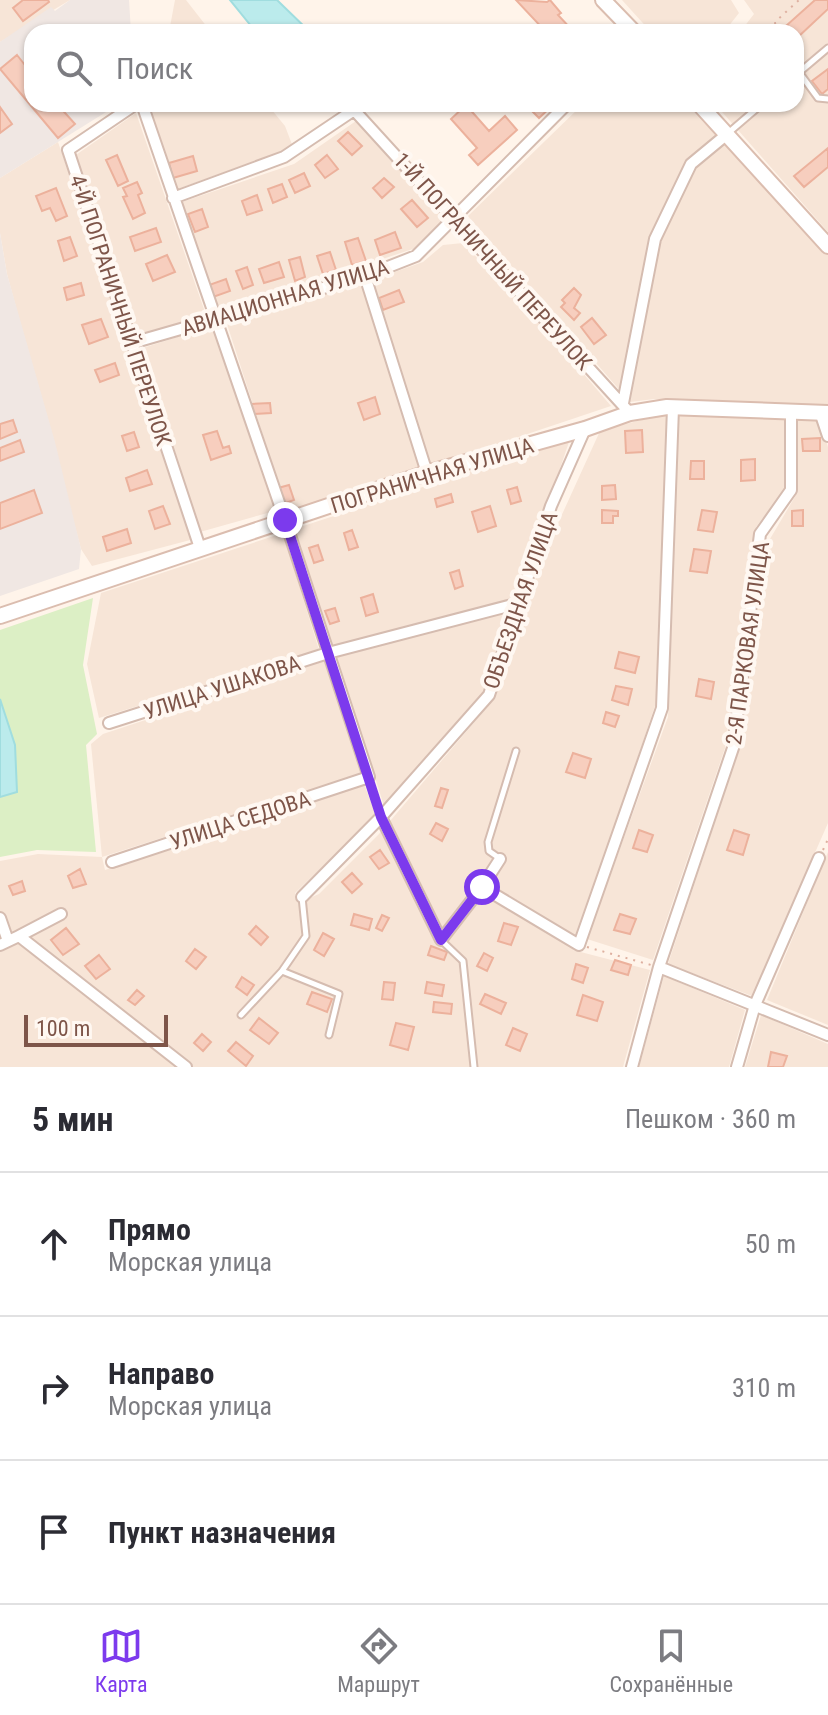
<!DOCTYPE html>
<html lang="ru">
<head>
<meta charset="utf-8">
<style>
	body { margin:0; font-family:"Roboto Condensed",sans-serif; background:#f7f7f7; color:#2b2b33 }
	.scale { position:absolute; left:24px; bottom:20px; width:144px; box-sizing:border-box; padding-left:8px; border:4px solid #7e5549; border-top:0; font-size:22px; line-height:28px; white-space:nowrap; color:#7e5549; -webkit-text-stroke:6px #fff8f2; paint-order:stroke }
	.stop { position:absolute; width:24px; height:24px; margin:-18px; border:6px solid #7c3aed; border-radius:50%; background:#fff }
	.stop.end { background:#7c3aed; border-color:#fff; box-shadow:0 2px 8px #0008 }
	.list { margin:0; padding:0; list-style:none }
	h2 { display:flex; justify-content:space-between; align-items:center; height:104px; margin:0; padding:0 32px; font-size:34px }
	h2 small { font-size:26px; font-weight:400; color:#7c7c81 }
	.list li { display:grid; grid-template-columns:52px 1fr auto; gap:24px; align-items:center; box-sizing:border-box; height:144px; padding:0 32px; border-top:2px solid #e1e1e2 }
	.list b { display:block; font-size:30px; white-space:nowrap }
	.list p { margin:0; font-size:26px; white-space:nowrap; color:#7c7c81 }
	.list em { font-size:26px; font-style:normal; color:#7c7c81 }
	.icon { flex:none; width:44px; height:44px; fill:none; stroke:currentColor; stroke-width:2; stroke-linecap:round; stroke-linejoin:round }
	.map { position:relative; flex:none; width:828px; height:1067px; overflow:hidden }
	.search { position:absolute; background:#fff; box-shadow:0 2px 6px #0004; left:24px; right:24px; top:24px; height:88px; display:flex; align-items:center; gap:20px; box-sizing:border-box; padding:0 28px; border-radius:24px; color:#7c7c81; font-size:30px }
	.sheet { height:536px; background:#fff }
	nav { display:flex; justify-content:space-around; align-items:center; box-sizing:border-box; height:112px; border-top:2px solid #e1e1e2; background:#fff; font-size:22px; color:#7c7c81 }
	nav a { display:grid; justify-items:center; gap:4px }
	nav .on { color:#7c3aed }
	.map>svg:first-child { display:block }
</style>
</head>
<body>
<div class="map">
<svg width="828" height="1067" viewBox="0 0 828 1067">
	<rect width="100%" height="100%" fill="#fff4ea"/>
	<!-- residential -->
	<path fill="#f7e5d7" d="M0,0H70L0,42Z
		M175,0H186L211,32H169Z
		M622,0H731L739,13L724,32H651Z
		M744,0H828V232L715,104H796V32H740L754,14Z
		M154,104H267L285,126L293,147L175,190L151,118Z
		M583,104H686L828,253V406L654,399L630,402L468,216Z
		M136,113L206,315L134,338L73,157Z
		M356,121L450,219L419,247L215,314L179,203L294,164Z
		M58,142L194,539L92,566L81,549L7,274L0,233V178Z
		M463,243L553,338L611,406L429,467L372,280L423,262L443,245Z
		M362,282L422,471L288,513L226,321Z
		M218,324L278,510L200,532L143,348Z
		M667,413L660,691L573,950L650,970L623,1067H0V861L38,854L102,857L91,744L103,734L324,661L362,774L102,857L105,870L364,784L376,815L295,893L298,903L319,894L379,834L495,698L544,554L600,431Z
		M679,413L785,419L786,488L756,527L725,748L653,960L587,939L668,717Z
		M795,418L819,419L828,447V823L752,996L668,964L739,749L767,544L796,495Z
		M570,439L516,598L333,646L291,530Z
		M283,533L319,650L99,718L87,664L101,593Z
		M510,611L483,692L384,806L337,657Z
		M828,852V1025L767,1000Z
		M664,976L745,1010L729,1067H639Z
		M761,1015L828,1044V1067H745Z"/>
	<!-- industrial -->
	<path fill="#f0e7e3" d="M70,0H129L131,32H32V104H119L0,178V42L51,7L55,11Z
		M0,233L7,274L55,442L81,549L79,569L0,596Z"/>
	<!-- green -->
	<path fill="#dcefc5" d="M93,598L83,665L97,734L86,745L96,852L37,850L0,857V630Z"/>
	<!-- water -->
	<path fill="#bbebec" stroke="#a0dddf" stroke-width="2" d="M230,0H277L310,32H256Z
		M0,699L15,745L17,792L0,797Z"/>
	<!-- building -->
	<path fill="#f7cebe" stroke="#ecb19c" stroke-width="2" d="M23,0H48L49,2L23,21L13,8Z
		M516,0L547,2L550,0L561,13L558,15L572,30L574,28L579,32H546Z
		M815,0H828V9L798,37L787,25Z
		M17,55L32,74V104H57L75,124L58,138L0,69Z
		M828,69V89L822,94L812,81Z
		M525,104H554L539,118Z
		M466,105L489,131L505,116L517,130L478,165L469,155L477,148L451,119Z
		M0,107L12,124L0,133Z
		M348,132L362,146L352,155L338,141Z
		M828,148V167L804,187L794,176Z
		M117,155L128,181L118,186L106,160Z
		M327,155L338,169L325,178L315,165Z
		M193,156L197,171L173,178L169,163Z
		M304,173L310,186L295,193L289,180Z
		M384,178L394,187L382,198L373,188Z
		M137,182L142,193L138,195L145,213L133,219L123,197L127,196L123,188Z
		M282,184L287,197L273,203L268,189Z
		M56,188L67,216L56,221L50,208L42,211L36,196Z
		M257,195L262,210L247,215L242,201Z
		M412,200L428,218L417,227L401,209Z
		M202,209L208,227L195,232L188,214Z
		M156,228L161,242L135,251L130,237Z
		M395,232L401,248L380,255L375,240Z
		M70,237L77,256L64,261L58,241Z
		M358,238L366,261L352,265L345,242Z
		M330,252L336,270L323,274L317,256Z
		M167,255L175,272L153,281L146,264Z
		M300,257L305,277L295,281L289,260Z
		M279,262L284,277L264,283L259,269Z
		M247,267L253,285L243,289L236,271Z
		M226,279L230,291L213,297L209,285Z
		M81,283L84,295L67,300L64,288Z
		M574,288L581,295L574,308L580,313L574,320L561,307L565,303L562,300Z
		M399,290L404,302L383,310L379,298Z
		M592,318L606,335L594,344L581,327Z
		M101,319L108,337L89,344L82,325Z
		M115,363L119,375L100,382L95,370Z
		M375,397L380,414L364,420L358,403Z
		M270,403L271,413L252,414L251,404Z
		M13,420L17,432L0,439V424Z
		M642,430L643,452L626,453L625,431Z
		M217,431L223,448L229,446L231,453L211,460L203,435Z
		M134,432L139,447L127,451L122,436Z
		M820,438V451H803L802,439Z
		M20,440L24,452L0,461V448Z
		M755,459V480L741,481V460Z
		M691,461H704V479H690Z
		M147,470L152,484L130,491L126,478Z
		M289,485L294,500L283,504L278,488Z
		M615,485L616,499L602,500V486Z
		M517,487L521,501L511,504L507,490Z
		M34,490L42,513L0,529V503Z
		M451,494L453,502L437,507L435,499Z
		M163,506L170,524L155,529L149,511Z
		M490,506L496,526L478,532L472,512Z
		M602,510L618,511V516H613V523H602Z
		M702,510L717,512L713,532L698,530Z
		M803,510V526H792V511Z
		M127,529L131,543L107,551L103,537Z
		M352,530L358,547L349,550L344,533Z
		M318,545L323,560L314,563L309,548Z
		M694,549L711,551L707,573L690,571Z
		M459,570L463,586L455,589L450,573Z
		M373,594L378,612L366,616L361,598Z
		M335,608L339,621L330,624L325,611Z
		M619,652L639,657L635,673L615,668Z
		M699,679L714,682L711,699L696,696Z
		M616,686L632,689L628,705L612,700Z
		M606,712L619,716L615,727L603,723Z
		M573,753L591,759L585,778L566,772Z
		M441,788L448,790L442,808L435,806Z
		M436,823L448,829L442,841L430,834Z
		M639,830L653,835L647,852L633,848Z
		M734,830L749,835L743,855L727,850Z
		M380,850L389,863L379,869L370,857Z
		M80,869L86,884L73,888L68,876Z
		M352,873L362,884L352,893L342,882Z
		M22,881L25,891L13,895L9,886Z
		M354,914L372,919L369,930L351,925Z
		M620,914L636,919L630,934L614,930Z
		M382,915L389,918L382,931L376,928Z
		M504,923L518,927L511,945L498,941Z
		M256,926L268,937L261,945L249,934Z
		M66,928L79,944L63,955L51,940Z
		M323,933L334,939L324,956L314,950Z
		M431,946L447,952L444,960L428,955Z
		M195,949L206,957L196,969L186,961Z
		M484,953L493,958L487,971L477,966Z
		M99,955L110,969L96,979L85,966Z
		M615,960L631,965L628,975L611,970Z
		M576,964L588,968L583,983L572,979Z
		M242,977L254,985L247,995L236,987Z
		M384,982L395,983L393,1000L382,999Z
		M427,982L444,985L442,996L425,993Z
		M137,990L144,996L135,1005L128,1000Z
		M312,992L332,999L327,1012L307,1004Z
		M485,994L506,1003L501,1014L480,1004Z
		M583,995L603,1002L597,1021L577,1015Z
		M434,1002L452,1004L451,1014L433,1012Z
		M259,1018L278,1033L269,1044L250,1030Z
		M396,1023L414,1027L408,1050L390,1045Z
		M513,1028L527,1034L520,1051L506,1045Z
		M202,1034L211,1042L203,1051L194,1043Z
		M236,1042L253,1056L246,1066L228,1051Z
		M771,1052L787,1056L783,1067H768Z"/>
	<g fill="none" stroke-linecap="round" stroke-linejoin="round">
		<defs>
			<path id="lane" d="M796,68L818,98L828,99
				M796,75L828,48
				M727,134L762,104
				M499,858L489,851L488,842L516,751
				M442,941L463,961L474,1067
				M282,971L339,994L329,1035
				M241,1015L282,971L306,936L302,897"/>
			<path id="street" d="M136,104L68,150L200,548
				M173,198L284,157L354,110L630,413
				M365,276L427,473
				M132,343L365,276L416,256L567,104
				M623,403L655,239L691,164L726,135
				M820,412L828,436
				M109,723L328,653L520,603
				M381,817L441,940L482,887L579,945L662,708L673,408
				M112,862L369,777L285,520L142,104
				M482,887L500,859
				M302,897L381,817L489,695L551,506L585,429
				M0,918L8,941
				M19,936L61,914
				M0,945L19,936L186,1067
				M659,967L828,1035
				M632,1067L659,967L733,748L760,534L791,490V411
				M737,1067L755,1005L819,858"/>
			<path id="secondary" d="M603,0L634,32
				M699,104L828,246
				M0,616L427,473L585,429L630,413L667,407L828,413"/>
		</defs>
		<!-- lane casing -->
		<use href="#lane" stroke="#d5bcb0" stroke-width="9"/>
		<!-- street casing -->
		<use href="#street" stroke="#d5bcb0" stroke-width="14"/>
		<!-- secondary casing -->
		<use href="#secondary" stroke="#dbbdaf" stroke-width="18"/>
		<!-- path -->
		<path stroke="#deb0a0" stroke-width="2" stroke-dasharray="2 6" stroke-linecap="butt" d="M776,32L775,22L799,0
			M372,788L377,805
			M823,850L828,839
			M587,947L651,965"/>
		<!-- lane -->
		<use href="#lane" stroke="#fff" stroke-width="5"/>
		<!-- street -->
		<use href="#street" stroke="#fff" stroke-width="10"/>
		<!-- secondary -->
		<use href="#secondary" stroke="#fff" stroke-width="14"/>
	</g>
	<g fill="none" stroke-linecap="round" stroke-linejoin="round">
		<!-- route -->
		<path stroke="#7c3aed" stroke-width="10" d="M285,520L381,817L441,940L482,887"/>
	</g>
	<g text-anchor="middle" stroke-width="8" stroke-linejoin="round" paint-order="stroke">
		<!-- street labels -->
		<g font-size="22" fill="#7e5549" stroke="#fff8f2">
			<text transform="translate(493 261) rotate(48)" y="8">1-Й ПОГРАНИЧНЫЙ ПЕРЕУЛОК</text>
			<text transform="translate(285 297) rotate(-17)" y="8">АВИАЦИОННАЯ УЛИЦА</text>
			<text transform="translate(121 310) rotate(72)" y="8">4-Й ПОГРАНИЧНЫЙ ПЕРЕУЛОК</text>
			<text transform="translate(432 475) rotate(-17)" y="8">ПОГРАНИЧНАЯ УЛИЦА</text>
			<text transform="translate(520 600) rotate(-71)" y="8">ОБЪЕЗДНАЯ УЛИЦА</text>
			<text transform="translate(747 643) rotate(-82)" y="8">2-Я ПАРКОВАЯ УЛИЦА</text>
			<text transform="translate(222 687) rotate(-18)" y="8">УЛИЦА УШАКОВА</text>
			<text transform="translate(240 820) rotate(-18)" y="8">УЛИЦА СЕДОВА</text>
		</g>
	</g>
</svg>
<div class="scale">100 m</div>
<div class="stop" style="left:482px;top:887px"></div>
<div class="stop end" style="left:285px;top:520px"></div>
<div class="search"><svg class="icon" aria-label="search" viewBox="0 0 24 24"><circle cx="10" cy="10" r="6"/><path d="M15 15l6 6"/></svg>Поиск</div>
</div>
<section class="sheet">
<h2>5 мин<small>Пешком · 360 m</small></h2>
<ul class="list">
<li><svg class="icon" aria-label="ahead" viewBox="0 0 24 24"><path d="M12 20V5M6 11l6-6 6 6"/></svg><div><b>Прямо</b><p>Морская улица</p></div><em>50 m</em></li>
<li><svg class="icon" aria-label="right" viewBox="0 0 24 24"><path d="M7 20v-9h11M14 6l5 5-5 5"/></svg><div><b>Направо</b><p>Морская улица</p></div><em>310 m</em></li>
<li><svg class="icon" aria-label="arrive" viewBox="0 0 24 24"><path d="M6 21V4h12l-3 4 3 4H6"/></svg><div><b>Пункт назначения</b></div></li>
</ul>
</section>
<nav>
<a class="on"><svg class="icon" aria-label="map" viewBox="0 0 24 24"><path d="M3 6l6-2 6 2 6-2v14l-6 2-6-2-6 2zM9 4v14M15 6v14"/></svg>Карта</a>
<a><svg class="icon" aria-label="directions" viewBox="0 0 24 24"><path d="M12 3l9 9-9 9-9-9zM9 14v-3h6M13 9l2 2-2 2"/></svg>Маршрут</a>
<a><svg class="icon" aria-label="saved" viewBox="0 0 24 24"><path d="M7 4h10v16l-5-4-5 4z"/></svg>Сохранённые</a>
</nav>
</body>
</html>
